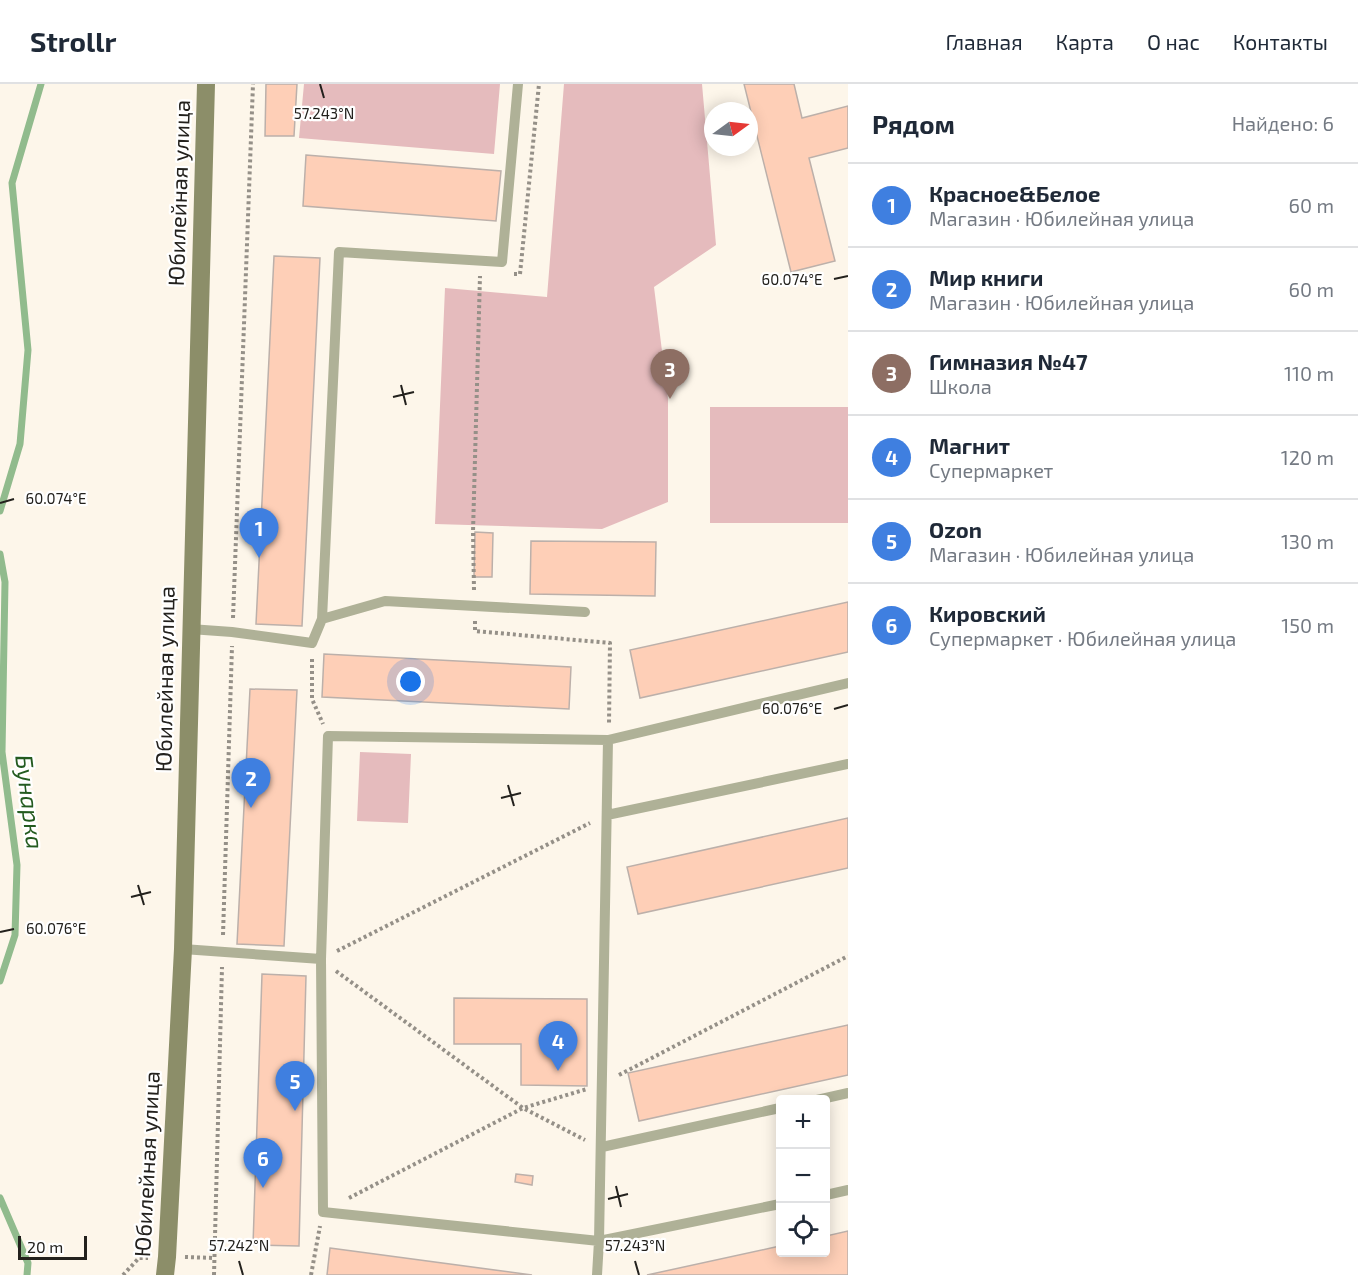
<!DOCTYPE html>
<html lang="ru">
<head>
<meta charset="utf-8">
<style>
	body { margin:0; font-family:"Exo 2",sans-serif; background:#f6f6f7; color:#1f2937 }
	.controls { position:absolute; right:18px; bottom:18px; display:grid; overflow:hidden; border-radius:6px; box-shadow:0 3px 15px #0003 }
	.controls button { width:54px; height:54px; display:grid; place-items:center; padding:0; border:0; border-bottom:2px solid #e0e1e3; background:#fff; color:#1f2937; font:30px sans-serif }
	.compass { position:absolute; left:704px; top:18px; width:54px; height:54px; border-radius:50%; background:#fff; box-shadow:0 3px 15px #0003; rotate:75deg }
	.scale { position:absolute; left:18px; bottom:15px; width:69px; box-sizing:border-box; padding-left:6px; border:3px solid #23211d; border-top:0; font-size:16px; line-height:21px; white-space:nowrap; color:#23211d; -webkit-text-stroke:4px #fff; paint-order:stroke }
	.you { position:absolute; left:411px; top:598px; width:21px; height:21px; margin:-15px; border:4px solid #fff; border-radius:50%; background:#1a73e8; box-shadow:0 0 0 9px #1a73e833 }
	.badge { display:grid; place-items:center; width:39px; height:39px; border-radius:50%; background:#4f45bc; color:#fff; font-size:20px; font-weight:700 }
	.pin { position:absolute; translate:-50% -50px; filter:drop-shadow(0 2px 3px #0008) }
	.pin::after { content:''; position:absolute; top:32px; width:21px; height:18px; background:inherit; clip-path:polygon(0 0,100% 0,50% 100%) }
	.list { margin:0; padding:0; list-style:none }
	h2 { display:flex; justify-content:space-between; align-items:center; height:78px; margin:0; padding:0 24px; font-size:26px }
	h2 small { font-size:20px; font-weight:400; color:#747a83 }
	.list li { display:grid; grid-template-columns:39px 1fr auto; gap:18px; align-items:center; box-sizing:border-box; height:84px; padding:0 24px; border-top:2px solid #e0e1e3 }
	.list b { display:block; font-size:22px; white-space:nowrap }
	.list p { margin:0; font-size:20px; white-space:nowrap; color:#747a83 }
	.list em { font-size:20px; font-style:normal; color:#747a83 }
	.icon { flex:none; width:33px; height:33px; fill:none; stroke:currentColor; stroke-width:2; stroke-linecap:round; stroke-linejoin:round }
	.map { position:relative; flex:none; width:848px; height:1191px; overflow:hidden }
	header { display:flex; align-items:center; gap:36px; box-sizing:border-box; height:84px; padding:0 30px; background:#fff; border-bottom:2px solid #e0e1e3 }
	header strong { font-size:28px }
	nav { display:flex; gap:33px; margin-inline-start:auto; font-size:21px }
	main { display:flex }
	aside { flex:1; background:#fff }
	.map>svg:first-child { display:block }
</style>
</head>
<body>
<header>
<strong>Strollr</strong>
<nav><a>Главная</a><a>Карта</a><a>О нас</a><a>Контакты</a></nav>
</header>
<main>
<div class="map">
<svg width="848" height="1191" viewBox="0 0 848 1191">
	<rect width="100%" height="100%" fill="#fdf6ea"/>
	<!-- green -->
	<path fill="#e5bbbd" d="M304,0H500L494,70L299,54Z
		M564,0H702L716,161L654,203L668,315V418L602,445L435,440L445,204L547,213Z
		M710,323H848V439H710Z
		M360,668L411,670L408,739L357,737Z"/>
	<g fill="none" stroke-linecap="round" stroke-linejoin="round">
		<!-- stream -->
		<path stroke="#91bb8d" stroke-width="7" d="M0,427L20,360L28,266L12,99L41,0
			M0,470L5,498L2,668L17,781L15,851L0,897
			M0,1114L28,1179L27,1191"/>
	</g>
	<!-- building -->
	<path fill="#fecfb7" stroke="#bcb0aa" stroke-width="1.5" d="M266,0H297L294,52H265Z
		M744,0H794L802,34L848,22V64L809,74L835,177L791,188Z
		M306,71L501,87L496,137L303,122Z
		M274,172L320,174L302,542L256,540Z
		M475,448L493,449L492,493H474Z
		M531,457L656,458L655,512L530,510Z
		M848,518V568L640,614L630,566Z
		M324,570L571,583L569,625L322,613Z
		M250,605L297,606L284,862L237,860Z
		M848,734V784L638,830L627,783Z
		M262,890L306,892L299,1162L253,1161Z
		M454,914L587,915V1002L521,1001V960H454Z
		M848,941V991L639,1037L628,989Z
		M516,1090L533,1092L532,1101L515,1098Z
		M848,1147V1191H647L780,1162V1168H826V1152Z
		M330,1164L532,1191H327Z"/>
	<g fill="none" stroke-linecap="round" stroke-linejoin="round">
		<!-- path -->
		<path stroke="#959088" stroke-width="4" stroke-dasharray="3 3" stroke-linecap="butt" d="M514,190H520L539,0
			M474,506L473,448L480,192
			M233,534L253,0
			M475,537V547L610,559L609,640
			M312,575V615L323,640
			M223,851L232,562
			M337,867L590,739
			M336,887L523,1024L585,1056
			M619,991L848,872
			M349,1114L523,1024L587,1005
			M185,1173L214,1174
			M123,1191L139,1174H148
			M214,1191L222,883
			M311,1191L320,1142"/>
		<!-- lane -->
		<path stroke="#afb197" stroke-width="10" d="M322,535L385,517L585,528
			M190,545L232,548L312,559L322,535L339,168L502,178L518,0
			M328,652L608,656L599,1157L323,1128L321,875Z
			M608,656L848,599
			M607,731L848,680
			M183,865L321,875
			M817,1016L848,1009
			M602,1063L780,1024
			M826,1111L848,1106
			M597,1191L599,1157L780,1120"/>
		<!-- secondary -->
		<path stroke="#8c8e69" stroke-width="18" d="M165,1191L167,1173L183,865L206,0"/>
	</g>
	<!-- ticks -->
	<path fill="none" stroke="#23211d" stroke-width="2" d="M320,0L324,14M834,195L848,192M401,301L406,321M393,313L414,308M0,419L14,415M834,625L848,621M508,701L514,722M501,714L521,709M138,801L144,821M131,813L151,808M0,848L14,845M616,1102L621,1123M608,1115L628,1110M239,1177L243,1191M635,1177L639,1191"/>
	<g text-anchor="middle" stroke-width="4.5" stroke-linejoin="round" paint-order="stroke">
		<!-- street labels -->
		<g font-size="22" fill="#23211d" stroke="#fff">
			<text transform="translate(179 109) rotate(-88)" y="8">Юбилейная улица</text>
			<text transform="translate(165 595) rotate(-89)" y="8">Юбилейная улица</text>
			<text transform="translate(147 1080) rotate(-87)" y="8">Юбилейная улица</text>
		</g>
		<!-- water labels -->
		<g font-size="24" font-style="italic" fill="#245b20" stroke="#fff">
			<text transform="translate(29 718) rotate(83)" y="8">Бунарка</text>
		</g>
	</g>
	<g font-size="15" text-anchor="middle" fill="#23211d" stroke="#fff" stroke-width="4.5" stroke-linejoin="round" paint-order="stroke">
		<text x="324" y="35">57.243°N</text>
		<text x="792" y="201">60.074°E</text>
		<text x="56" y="420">60.074°E</text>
		<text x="792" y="630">60.076°E</text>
		<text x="56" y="850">60.076°E</text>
		<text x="239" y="1167">57.242°N</text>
		<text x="635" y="1167">57.243°N</text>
	</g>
</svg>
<div class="controls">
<button>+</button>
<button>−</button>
<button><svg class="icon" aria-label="locate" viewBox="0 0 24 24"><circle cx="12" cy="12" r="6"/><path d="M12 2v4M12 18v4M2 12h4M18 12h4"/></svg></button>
</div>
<svg class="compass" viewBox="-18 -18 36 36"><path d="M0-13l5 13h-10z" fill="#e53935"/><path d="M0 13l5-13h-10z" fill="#747a83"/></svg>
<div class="scale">20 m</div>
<div class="you"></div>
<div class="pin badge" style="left:259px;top:474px;background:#3f7fe0">1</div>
<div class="pin badge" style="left:251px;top:724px;background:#3f7fe0">2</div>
<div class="pin badge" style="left:670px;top:315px;background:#8d6e63">3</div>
<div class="pin badge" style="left:558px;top:987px;background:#3f7fe0">4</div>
<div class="pin badge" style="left:295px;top:1027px;background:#3f7fe0">5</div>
<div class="pin badge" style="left:263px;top:1104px;background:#3f7fe0">6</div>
</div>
<aside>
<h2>Рядом<small>Найдено: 6</small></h2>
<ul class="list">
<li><span class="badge" style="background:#3f7fe0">1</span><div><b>Красное&amp;Белое</b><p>Магазин · Юбилейная улица</p></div><em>60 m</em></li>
<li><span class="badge" style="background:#3f7fe0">2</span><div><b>Мир книги</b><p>Магазин · Юбилейная улица</p></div><em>60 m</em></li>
<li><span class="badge" style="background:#8d6e63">3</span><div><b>Гимназия №47</b><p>Школа</p></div><em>110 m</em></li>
<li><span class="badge" style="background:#3f7fe0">4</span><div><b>Магнит</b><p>Супермаркет</p></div><em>120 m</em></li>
<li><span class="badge" style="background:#3f7fe0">5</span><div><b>Ozon</b><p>Магазин · Юбилейная улица</p></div><em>130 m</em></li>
<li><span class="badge" style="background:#3f7fe0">6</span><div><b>Кировский</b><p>Супермаркет · Юбилейная улица</p></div><em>150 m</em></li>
</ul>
</aside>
</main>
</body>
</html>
